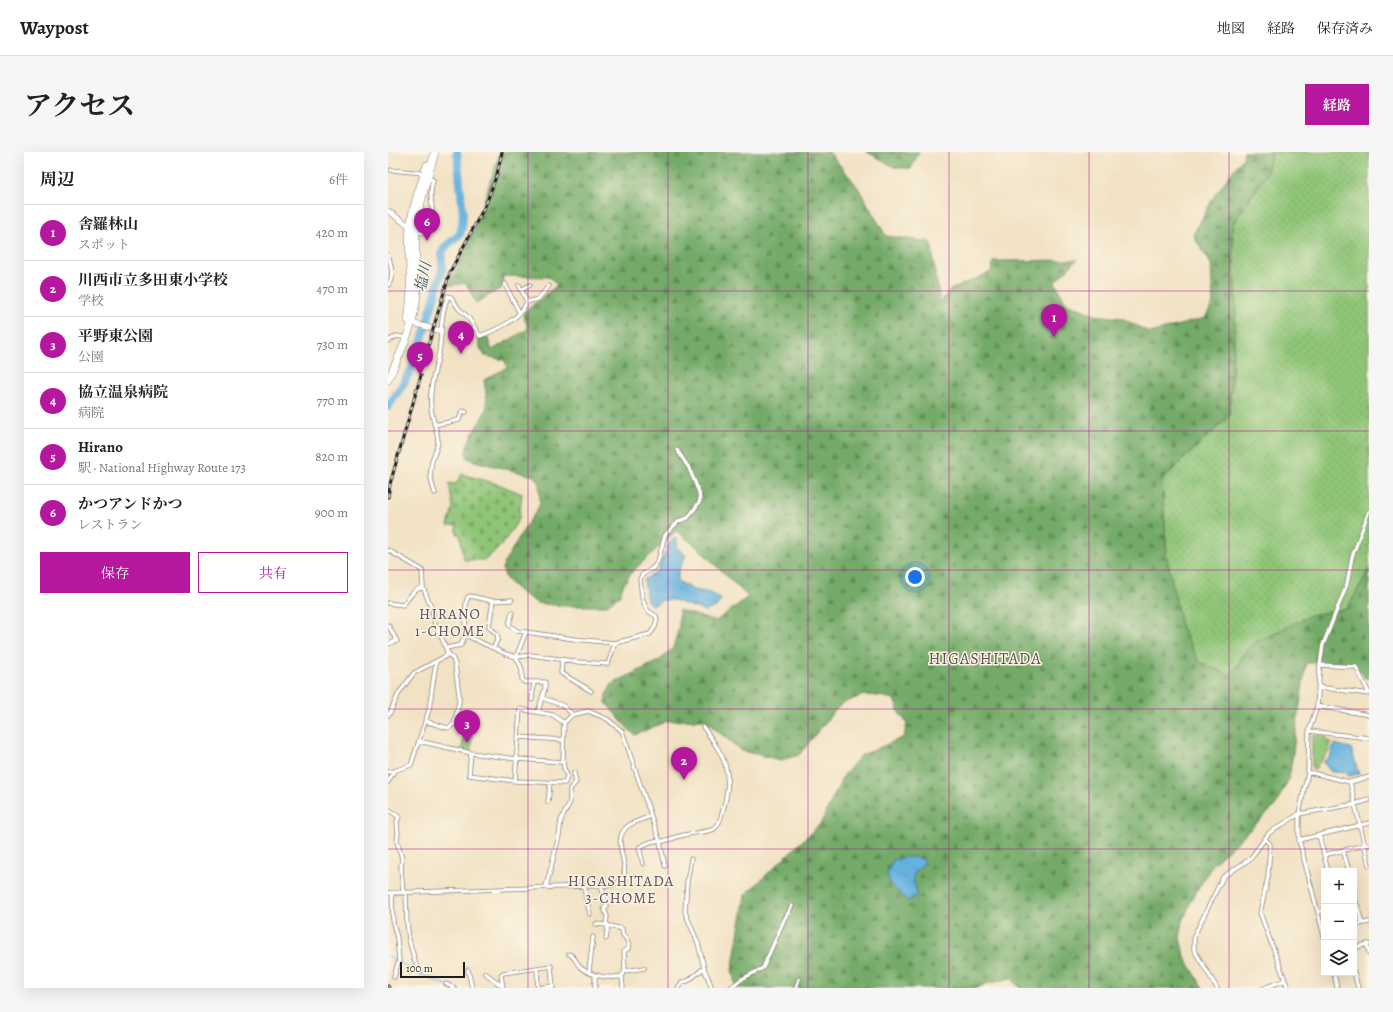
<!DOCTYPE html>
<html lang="ja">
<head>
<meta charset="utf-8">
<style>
	body { margin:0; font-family:Alegreya,"Noto Serif JP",serif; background:#f6f6f6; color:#222 }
	.controls { position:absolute; right:12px; bottom:12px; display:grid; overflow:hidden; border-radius:0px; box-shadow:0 4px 16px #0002 }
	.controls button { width:36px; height:36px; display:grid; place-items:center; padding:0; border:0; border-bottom:1px solid #e0e0e0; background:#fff; color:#222; font:20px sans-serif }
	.scale { position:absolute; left:12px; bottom:10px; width:65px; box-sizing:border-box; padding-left:4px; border:2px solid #1c1c1c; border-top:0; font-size:11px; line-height:14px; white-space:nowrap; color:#1c1c1c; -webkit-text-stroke:3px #fcf5e5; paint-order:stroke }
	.you { position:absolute; left:527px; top:425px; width:14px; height:14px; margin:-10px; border:3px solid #fff; border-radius:50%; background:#1a73e8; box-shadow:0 0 0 6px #1a73e833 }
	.badge { display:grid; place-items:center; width:26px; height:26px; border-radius:50%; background:#b5179e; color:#fff; font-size:13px; font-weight:700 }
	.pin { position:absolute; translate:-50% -33px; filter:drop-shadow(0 1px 2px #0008) }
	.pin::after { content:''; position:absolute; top:21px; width:14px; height:12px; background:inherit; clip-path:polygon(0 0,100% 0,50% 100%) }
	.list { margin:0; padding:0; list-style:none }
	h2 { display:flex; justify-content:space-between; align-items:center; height:52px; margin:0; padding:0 16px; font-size:17px }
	h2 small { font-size:13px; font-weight:400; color:#767676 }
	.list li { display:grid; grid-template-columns:26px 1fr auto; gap:12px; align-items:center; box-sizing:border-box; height:56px; padding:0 16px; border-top:1px solid #e0e0e0 }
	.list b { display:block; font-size:15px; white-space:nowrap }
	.list p { margin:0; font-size:13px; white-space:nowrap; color:#767676 }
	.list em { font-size:13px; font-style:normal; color:#767676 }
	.actions { display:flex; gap:8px; padding:12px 16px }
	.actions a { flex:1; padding:9px 0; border:1px solid #b5179e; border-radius:0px; text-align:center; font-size:14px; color:#b5179e }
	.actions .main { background:#b5179e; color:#fff }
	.icon { flex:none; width:22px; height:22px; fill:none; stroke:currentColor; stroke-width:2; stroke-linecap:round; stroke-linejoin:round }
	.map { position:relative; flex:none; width:981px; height:836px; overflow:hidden; border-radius:0px }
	header { display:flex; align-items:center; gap:24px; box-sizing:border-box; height:56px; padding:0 20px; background:#fff; border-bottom:1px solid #e0e0e0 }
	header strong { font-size:19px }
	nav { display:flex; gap:22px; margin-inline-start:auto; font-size:14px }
	.intro { display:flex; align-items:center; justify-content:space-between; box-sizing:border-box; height:96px; padding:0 24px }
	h1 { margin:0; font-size:28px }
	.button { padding:10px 18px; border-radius:0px; background:#b5179e; color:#fff; font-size:14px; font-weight:700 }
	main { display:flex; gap:24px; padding:0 24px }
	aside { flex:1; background:#fff; border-radius:0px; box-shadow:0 4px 16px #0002 }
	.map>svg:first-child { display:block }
</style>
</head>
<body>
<header>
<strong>Waypost</strong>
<nav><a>地図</a><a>経路</a><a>保存済み</a></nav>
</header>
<div class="intro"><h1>アクセス</h1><a class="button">経路</a></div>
<main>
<aside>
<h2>周辺<small>6件</small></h2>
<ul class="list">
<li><span class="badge">1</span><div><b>舎羅林山</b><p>スポット</p></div><em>420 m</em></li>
<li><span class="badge">2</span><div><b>川西市立多田東小学校</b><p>学校</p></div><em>470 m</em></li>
<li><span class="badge">3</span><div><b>平野東公園</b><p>公園</p></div><em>730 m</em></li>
<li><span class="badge">4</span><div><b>協立温泉病院</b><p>病院</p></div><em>770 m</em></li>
<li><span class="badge">5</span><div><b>Hirano</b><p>駅 · National Highway Route 173</p></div><em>820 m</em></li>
<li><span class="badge">6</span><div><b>かつアンドかつ</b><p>レストラン</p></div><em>900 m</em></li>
</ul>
<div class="actions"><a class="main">保存</a><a>共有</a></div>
</aside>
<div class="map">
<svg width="981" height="836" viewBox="0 0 981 836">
	<defs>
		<pattern id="grass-dots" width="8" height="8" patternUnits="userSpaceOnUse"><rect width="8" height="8" fill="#8fc577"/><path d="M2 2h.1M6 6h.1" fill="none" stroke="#7ba966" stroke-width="1.8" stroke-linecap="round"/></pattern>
		<pattern id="forest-firs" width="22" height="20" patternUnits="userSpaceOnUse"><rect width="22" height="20" fill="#73aa68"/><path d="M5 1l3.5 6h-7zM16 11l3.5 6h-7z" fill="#5e8a55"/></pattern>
		<pattern id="cemetery-stones" width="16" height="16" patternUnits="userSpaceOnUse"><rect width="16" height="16" fill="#8fc577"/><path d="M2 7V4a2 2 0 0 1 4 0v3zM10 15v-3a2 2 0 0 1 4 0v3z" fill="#7ba966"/></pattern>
		<pattern id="water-ripples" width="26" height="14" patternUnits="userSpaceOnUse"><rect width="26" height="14" fill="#66b2df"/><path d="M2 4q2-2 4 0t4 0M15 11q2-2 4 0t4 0" fill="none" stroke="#5898bf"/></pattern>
	</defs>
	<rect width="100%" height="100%" fill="#fcf5e5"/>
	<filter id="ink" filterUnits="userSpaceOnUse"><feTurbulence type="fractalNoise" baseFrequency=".025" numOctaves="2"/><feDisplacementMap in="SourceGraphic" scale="8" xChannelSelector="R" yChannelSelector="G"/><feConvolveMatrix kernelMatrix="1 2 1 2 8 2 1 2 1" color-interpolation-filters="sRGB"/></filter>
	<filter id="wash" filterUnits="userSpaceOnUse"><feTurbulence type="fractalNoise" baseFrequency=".012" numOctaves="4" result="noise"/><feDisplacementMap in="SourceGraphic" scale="16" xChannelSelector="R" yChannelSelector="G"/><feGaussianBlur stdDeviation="0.9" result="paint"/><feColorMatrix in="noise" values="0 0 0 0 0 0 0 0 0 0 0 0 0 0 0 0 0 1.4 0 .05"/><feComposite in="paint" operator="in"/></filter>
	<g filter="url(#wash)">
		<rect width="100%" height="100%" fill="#f2e2c4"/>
		<!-- grass -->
		<path fill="url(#grass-dots)" stroke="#56704a" d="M884,0H981V417L959,457L923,463L863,493L842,523L811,510L793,474L779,406L774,328L841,264L848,157L844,73L878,23Z"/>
		<!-- forest -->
		<path fill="url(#forest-firs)" stroke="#486342" d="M112,0H441L469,34L498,84L543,90L552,151L562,138L603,120L606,109L689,108L667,130L677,150L707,163L734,166L762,181L817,166L825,151L823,112L805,83L828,41L855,6L856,0H884L878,23L844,73L848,157L841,264L774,328L779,406L793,474L811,510L842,523L863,493L923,463L959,457L981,418V526L978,527L966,511H918L901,627L887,654L825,712L803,749L795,769L792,786L796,803L815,836H632L623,826L597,832L589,836H348L344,818L357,743L433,671L454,626L472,604L516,585L519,571L511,561L506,547L491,544L476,543L455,551L444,562L411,603L393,608L354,599L316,568L279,569L247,583L240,577L218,551V543L224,532L272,508L285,496L291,474V458L328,469L360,445L309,395L288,379L244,420L236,432L231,444L218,454H175L149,451L132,440L118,427L115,418L116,411L136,377L149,358L152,351L151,332L146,324L86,309C84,308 82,308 80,306C71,295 96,267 98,257C100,250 97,235 96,228L120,215L116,208L97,204L92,196L90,186L99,184L104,198L140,177L135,161L169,133L161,125L115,124V135L88,151L78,131L60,134L89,70Z
			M479,0H531L523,17L506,15Z"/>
		<!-- cemetery -->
		<path fill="url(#cemetery-stones)" stroke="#56704a" d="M74,322L113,333L134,342L131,367L113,394L97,408H76L72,382H69L68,373L60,374L65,355L61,331L68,332Z"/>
		<!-- green -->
		<path fill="#8fc577" stroke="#56704a" d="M76,582L84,583L83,601L74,598Z
			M925,583L938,584V589L943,590L940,601L931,611L926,619L924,616V587Z"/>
		<!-- water -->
		<path fill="url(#water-ripples)" stroke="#41677e" d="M287,386L289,387C288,399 292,396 298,404C293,412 289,420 290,429L305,438L323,441L332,446L333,448L328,455L317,459L286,448H274L266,453L262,452L259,449L256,428L270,418L281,391Z
			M946,592L963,596L971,622L960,624V621L943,620L935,610L942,605Z
			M520,705L533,706L537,711L530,717L525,724L529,743L520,749L502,732L499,721L505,708Z"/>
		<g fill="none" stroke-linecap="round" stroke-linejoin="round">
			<!-- stream -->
			<path stroke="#66b2df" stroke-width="1.5" d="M0,804L30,821L58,833"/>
			<!-- river -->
			<path stroke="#66b2df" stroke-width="8" d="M0,255L15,232L24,216L36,181L55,115L53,102L57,95L72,82L74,74L75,62L69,0"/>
		</g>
	</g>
	<g filter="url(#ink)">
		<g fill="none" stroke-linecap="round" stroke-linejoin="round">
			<defs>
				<path id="street" d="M3,18L36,21
					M28,80L36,81C49,66 43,57 43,41C43,36 44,32 45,28L40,26
					M0,103C3,112 6,126 0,133
					M117,132L131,160
					M131,133L139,150
					M133,138L142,133
					M0,189L9,184L19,186
					M46,273L71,268L74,259L78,260
					M47,341C43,330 41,321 44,309C46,301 50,296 50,288C49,277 44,267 43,255C41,237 47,219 51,201C54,182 52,162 60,144L63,145L71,157L80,165L92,184C110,177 130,169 139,150L150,147L161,134
					M0,398L34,418L35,435L44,457L47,473L56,491L59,500L58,504L26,521L11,541L2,561L0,563
					M0,451L15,453C23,444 23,439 35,435
					M124,461L121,473L129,479L138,480
					M0,473L9,489L0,492
					M77,483L78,450L80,445L82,444L105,449L124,448
					M58,496L73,493L77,483L118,502L128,505L144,503L191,510L220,512L227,491
					M105,496L110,487L109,482L103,477L101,474L105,449
					M128,505L138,480L186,487L227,491L262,482L267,475L269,467L268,464L260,459L257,454L254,445L252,427L254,423L265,416L270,409L277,383L291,369L300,366L312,349L311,340L301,316L289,298
					M128,505L134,517V527L136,530H157V536L150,560
					M174,507L173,521L203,539
					M932,513L968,515L981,541
					M930,535L981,542
					M154,546L174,553L183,561
					M144,548L146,530
					M929,554L981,563
					M37,569L60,576L66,572L71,550V542L67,513L65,507L59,500
					M66,572L86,576
					M921,579L981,586
					M130,585L175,588
					M83,601L81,623L127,629L177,631L179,624L176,616L175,610
					M0,620L6,619
					M920,620L962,630L981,713
					M127,629L132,557L165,563L176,571
					M0,630L6,619L23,613L41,558L48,510
					M962,630L981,625
					M160,650L162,631
					M0,657L11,665L9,670L10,681L9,689L14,707L13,715L15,741
					M263,664L272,690C280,688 288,685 296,683C303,681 321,680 326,677C332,672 333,665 335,658C346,620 337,605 315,575
					M931,683L936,703L981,692
					M876,686L882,692L880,725L872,761L900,836
					M911,688L981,671
					M272,690L277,714
					M955,698L961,719
					M936,703L940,719
					M255,712L251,695L262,690L272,688
					M213,733L219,754L216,756L219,764L218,773
					M197,734V741L202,762
					M158,735L171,684L173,668L182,650V637L188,630L186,621
					M966,739L968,749
					M0,741L225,733C228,731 232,730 235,726C242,711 222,688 240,674C247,669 256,667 263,664L234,579L219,567L200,559L184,563L176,571L175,610L129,607L83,601L31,589
					M4,741L5,771L9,786L11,808L6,825
					M18,741L19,771L21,788L28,813L29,816L33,819
					M966,750L968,749L974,771
					M930,760L936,758
					M208,772L218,773L234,777L235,783C239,786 241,792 240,797L236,799L237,819L234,824
					M966,773L981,770
					M936,784L911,688V662L967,652L981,648
					M218,787L220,773
					M981,792H979L981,801
					M966,796L979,792
					M181,802C188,805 188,812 193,816C203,824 222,827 234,824L235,836
					M149,816L150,836
					M316,816L324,836
					M80,818L84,836
					M237,819L256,816
					M201,820L205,785
					M966,820L970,836
					M97,821L114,834
					M946,821L949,836
					M207,823V836
					M58,832L66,836
					M115,836L113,823L115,821L163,814L165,836
					M150,836L165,834
					M290,836L294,830L300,829L316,816L310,791L297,760L299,730L303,707
					M342,836L354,827L375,816L396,768L404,754
					M408,836L411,827
					M829,836L806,798V784L835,725L862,707L881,681L911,662L920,620L921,579L929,554L932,513L935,493L959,432L964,405L981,359
					M876,836L897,828"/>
				<path id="secondary" d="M0,59L24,76
					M21,170L53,179"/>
				<path id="highway" d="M20,168C26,137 19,106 22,75C24,54 33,33 39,13
					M0,228C13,200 27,172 29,141C30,120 26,98 28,77C31,51 40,25 47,0"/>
			</defs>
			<!-- street casing -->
			<use href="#street" stroke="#877f70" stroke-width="5"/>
			<!-- secondary casing -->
			<use href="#secondary" stroke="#877f70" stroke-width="6"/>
			<!-- highway casing -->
			<use href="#highway" stroke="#877f70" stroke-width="8"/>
			<!-- street -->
			<use href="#street" stroke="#fff" stroke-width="3.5"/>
			<!-- secondary -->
			<use href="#secondary" stroke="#fff" stroke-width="5"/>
			<!-- highway -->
			<use href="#highway" stroke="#fff" stroke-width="7"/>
			<defs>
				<path id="rail" d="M38,201L62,120L98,52L109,22L114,0
					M0,345L2,332L33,223
					M0,834L1,836"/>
			</defs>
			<!-- rail casing -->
			<use href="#rail" stroke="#1c1c1c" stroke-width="3"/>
			<!-- rail -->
			<use href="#rail" stroke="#fcf5e5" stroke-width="1.5" stroke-dasharray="4.5" stroke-linecap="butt"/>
		</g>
	</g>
	<!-- grid -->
	<path fill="none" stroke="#b5179e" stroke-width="1" stroke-opacity="0.55" d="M140,0V836M280,0V836M420,0V836M561,0V836M701,0V836M841,0V836M0,139H981M0,279H981M0,418H981M0,557H981M0,697H981"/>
	<g text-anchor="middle" stroke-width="3" stroke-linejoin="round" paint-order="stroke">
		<!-- water labels -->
		<g font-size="15" font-style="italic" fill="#3a586a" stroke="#fcf5e5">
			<text transform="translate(35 125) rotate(-77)" y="5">塩川</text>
		</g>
		<!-- neighbourhood labels -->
		<g font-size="15" letter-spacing="1" fill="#624b58" stroke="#fcf5e5">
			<text x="62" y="467">HIRANO<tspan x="62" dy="17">1-CHOME</tspan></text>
			<text x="233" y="734">HIGASHITADA<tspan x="233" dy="17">3-CHOME</tspan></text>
		</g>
		<!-- quarter labels -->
		<g font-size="16" letter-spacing="1" fill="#624b58" stroke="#fcf5e5">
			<text x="597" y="512">HIGASHITADA</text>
		</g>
	</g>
</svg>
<div class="controls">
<button>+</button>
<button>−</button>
<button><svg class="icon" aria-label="layers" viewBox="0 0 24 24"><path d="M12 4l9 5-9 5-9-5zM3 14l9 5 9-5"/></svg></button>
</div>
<div class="scale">100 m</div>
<div class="you"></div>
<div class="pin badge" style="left:666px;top:185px">1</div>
<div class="pin badge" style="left:296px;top:628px">2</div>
<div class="pin badge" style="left:79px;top:591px">3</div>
<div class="pin badge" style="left:73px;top:202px">4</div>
<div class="pin badge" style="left:32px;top:223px">5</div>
<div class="pin badge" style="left:39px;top:89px">6</div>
</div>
</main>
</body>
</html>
